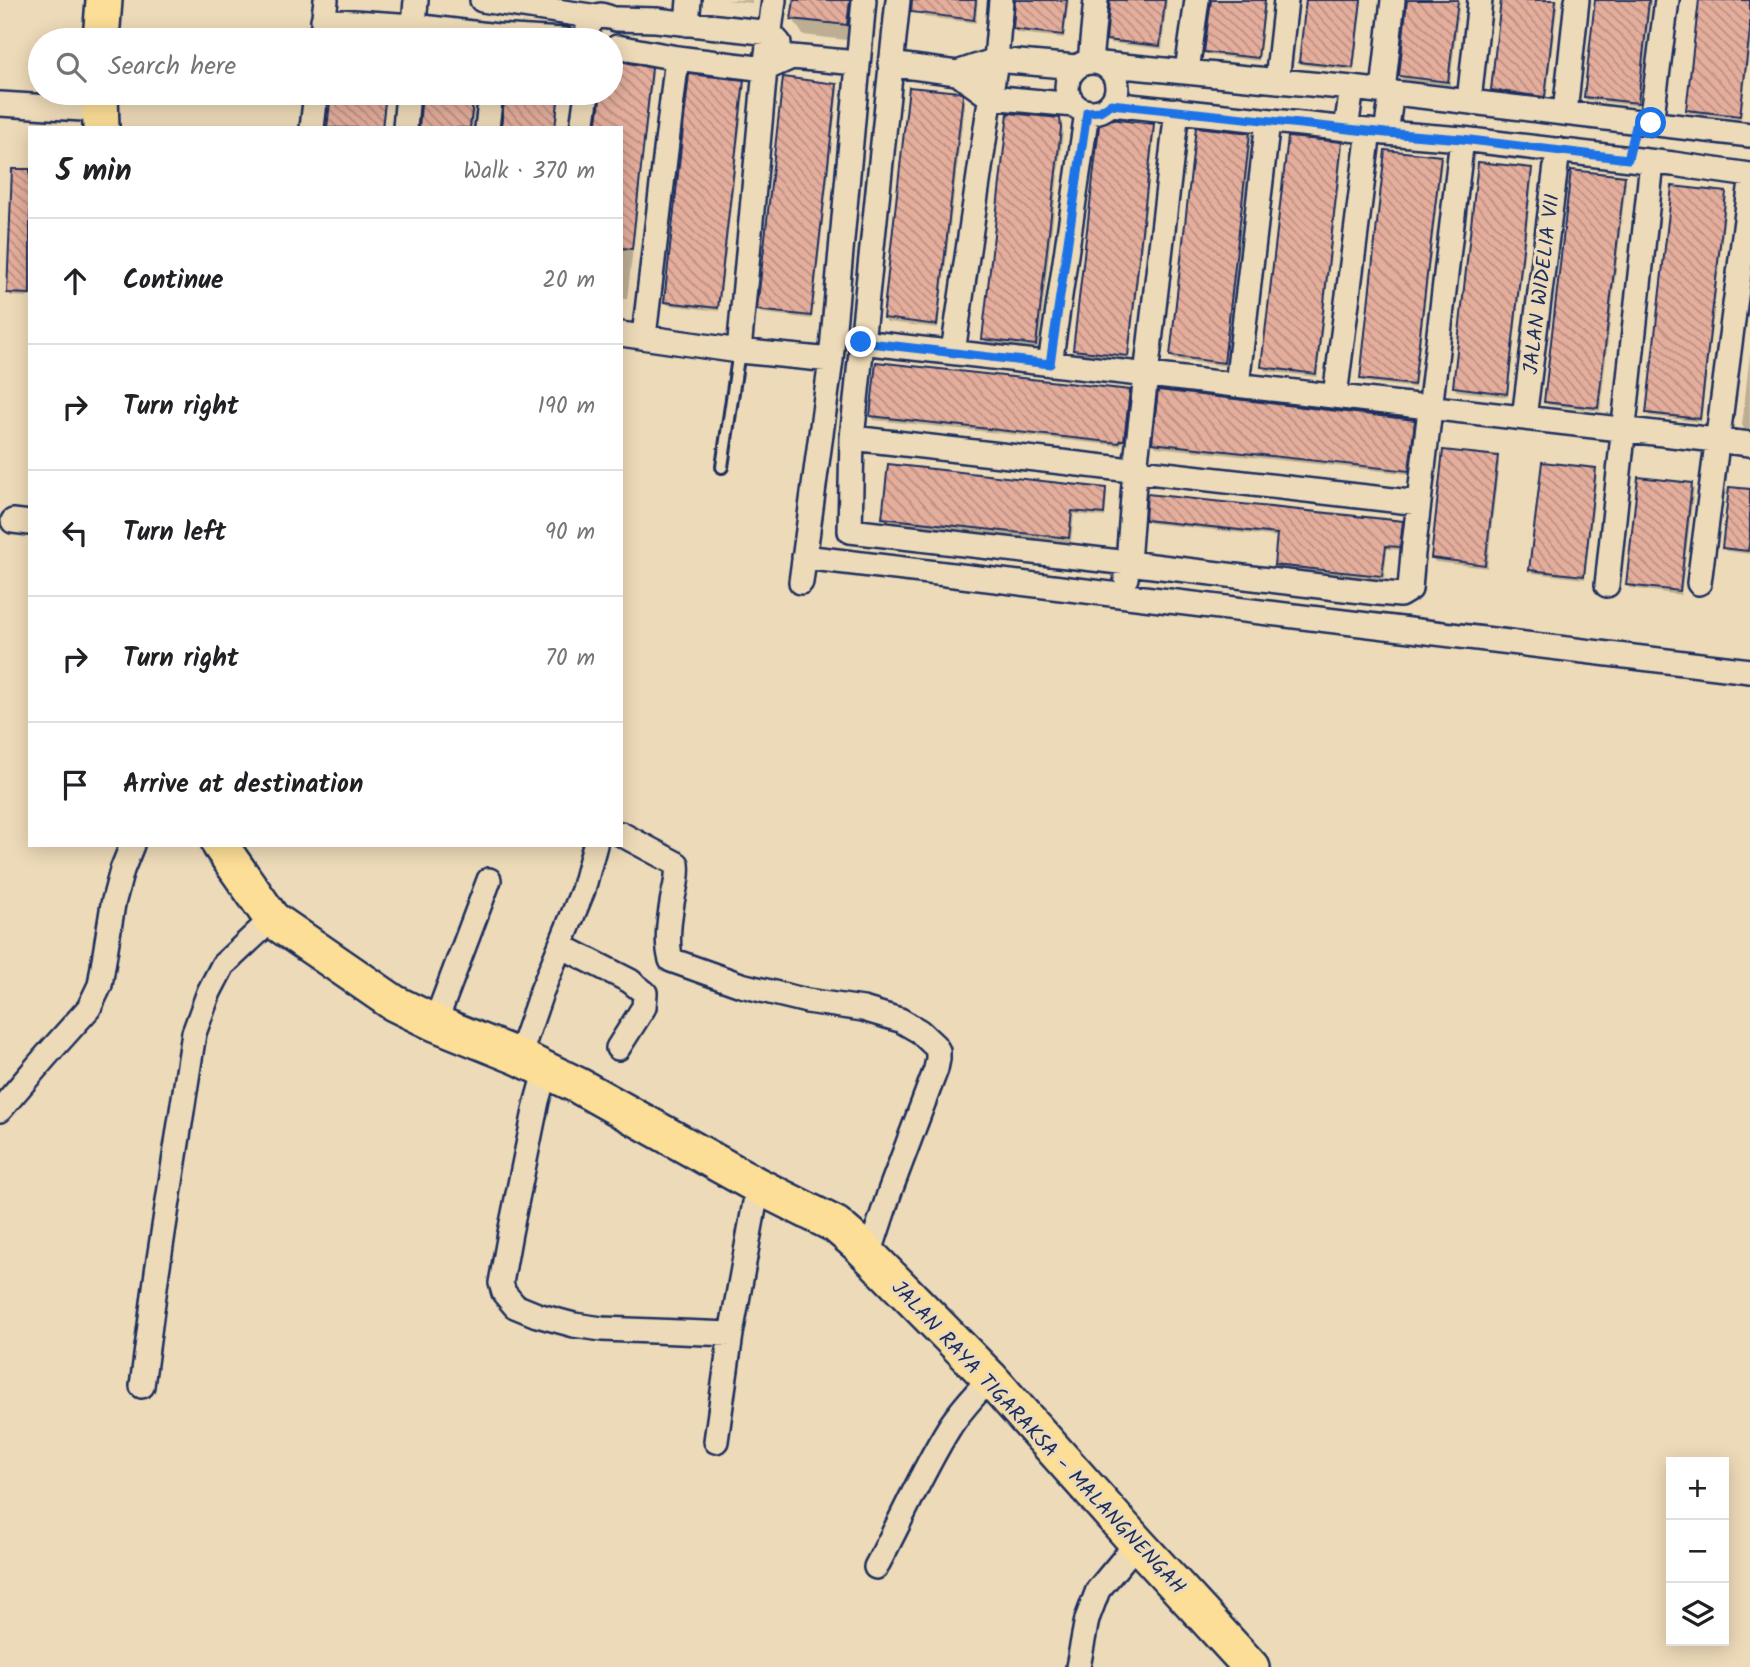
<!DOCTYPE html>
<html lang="en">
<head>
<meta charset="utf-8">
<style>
	body { margin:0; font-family:Kalam,sans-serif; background:#f6f6f6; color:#202124 }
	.controls { position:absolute; right:21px; bottom:21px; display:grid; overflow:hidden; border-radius:0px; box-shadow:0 4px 18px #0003 }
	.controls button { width:63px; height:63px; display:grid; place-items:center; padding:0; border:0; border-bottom:2px solid #e0e0e0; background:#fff; color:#202124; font:35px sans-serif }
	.stop { position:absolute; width:21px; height:21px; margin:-16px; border:5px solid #1a73e8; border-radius:50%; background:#fff }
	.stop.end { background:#1a73e8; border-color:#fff; box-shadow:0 2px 7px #0008 }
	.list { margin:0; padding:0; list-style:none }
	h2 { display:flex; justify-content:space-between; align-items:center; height:91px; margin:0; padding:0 28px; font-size:30px }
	h2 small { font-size:23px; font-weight:400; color:#757577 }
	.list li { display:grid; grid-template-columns:46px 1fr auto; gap:21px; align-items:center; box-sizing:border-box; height:126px; padding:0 28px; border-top:2px solid #e0e0e0 }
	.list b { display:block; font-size:26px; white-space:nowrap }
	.list em { font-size:23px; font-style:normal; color:#757577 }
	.icon { flex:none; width:38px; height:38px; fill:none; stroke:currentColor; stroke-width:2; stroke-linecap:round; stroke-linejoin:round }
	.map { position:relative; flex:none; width:1750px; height:1667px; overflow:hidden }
	.search { position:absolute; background:#fff; box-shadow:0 4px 18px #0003; left:28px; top:28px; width:595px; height:77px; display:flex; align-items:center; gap:18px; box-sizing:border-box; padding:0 24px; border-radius:38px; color:#757577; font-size:26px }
	.panel { position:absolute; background:#fff; box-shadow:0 4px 18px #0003; left:28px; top:126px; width:595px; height:721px; border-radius:0px }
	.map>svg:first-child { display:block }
</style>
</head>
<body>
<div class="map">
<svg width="1750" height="1667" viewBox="0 0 1750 1667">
	<defs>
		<pattern id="building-back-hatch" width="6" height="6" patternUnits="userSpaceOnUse" patternTransform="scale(1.75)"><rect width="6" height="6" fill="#e5ae9c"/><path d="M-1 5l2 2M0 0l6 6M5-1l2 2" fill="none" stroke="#b98e82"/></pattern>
	</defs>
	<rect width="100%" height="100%" fill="#eddab8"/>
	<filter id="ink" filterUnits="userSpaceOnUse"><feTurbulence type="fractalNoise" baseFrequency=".0143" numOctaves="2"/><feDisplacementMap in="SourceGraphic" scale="14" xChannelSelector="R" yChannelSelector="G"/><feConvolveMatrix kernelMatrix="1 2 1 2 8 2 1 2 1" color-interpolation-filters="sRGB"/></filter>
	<g filter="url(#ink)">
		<!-- shadow -->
		<path fill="#0003" d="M726,0H752V3Z
			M795,0H860L855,41L803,35L793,19Z
			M923,0H978L976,23L924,17L922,13Z
			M1016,0H1069L1064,38L1017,33L1014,29Z
			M1112,0H1167L1162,49L1110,43L1108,39Z
			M1212,0H1266L1259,61L1208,55L1206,52Z
			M1308,0H1362L1354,71L1303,65L1301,61Z
			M1408,0H1460L1450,85L1403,80L1400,76Z
			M1503,0H1558L1546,100L1495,94L1493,90Z
			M1596,0H1651L1639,106L1587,100L1585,96Z
			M1700,0H1750V44L1741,119L1690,113L1688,109Z
			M339,37L380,40H338Z
			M611,62L651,69L653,73L627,299H621V128L602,93H611Z
			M743,82L745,86L719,311L668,305L665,301Z
			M836,85L838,89L812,319L761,313L759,309Z
			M332,93H387L383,128H328Z
			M423,93H476L472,128H421Z
			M506,93H560L556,128H502Z
			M962,96L965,100L938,328L887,322L885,318Z
			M1059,119L1062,123L1063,133L1038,349L986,343L984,339Z
			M1153,126L1155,130L1129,359L1077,353L1075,350Z
			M1249,134L1251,138L1225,366L1174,360L1171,356Z
			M1341,144L1343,148L1317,377L1265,371L1263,367Z
			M1439,158L1442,162L1415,388L1364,382L1362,378Z
			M1531,170L1533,173L1508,397L1457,391L1454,387Z
			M30,171V297L11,296L9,292Z
			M1624,178L1626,182L1600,411L1548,405L1546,402Z
			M1725,193L1727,197L1701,422L1650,416L1647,413Z
			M1750,353V429H1744L1742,425Z
			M1129,392L1131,396L1126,443H1121V446L874,420L872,416Z
			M1414,421L1416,425L1410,474L1156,447L1154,443Z
			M1496,458L1499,462L1487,568L1435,562L1433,558Z
			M1595,470L1597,474L1585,579L1533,573L1531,569Z
			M1691,485L1694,489L1681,595L1630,588L1627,585Z
			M1105,489L1107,493L1105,517L1074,514L1071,542L886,522L884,518Z
			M1750,491V554L1726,551L1724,547Z
			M1147,519L1402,523L1404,527L1401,550L1387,549L1384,580L1278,568L1276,564L1278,537L1149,523Z"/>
		<!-- building -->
		<path fill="url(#building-back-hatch)" stroke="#1b2f5e" stroke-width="2" d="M794,0H850L847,25L791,19Z
			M912,0H976L974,20L911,12Z
			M1015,0H1067L1063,35L1013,29Z
			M1110,0H1165L1160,46L1106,40Z
			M1211,0H1265L1258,58L1204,52Z
			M1306,0H1361L1353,68L1299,62Z
			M1407,0H1458L1448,82L1399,76Z
			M1501,0H1556L1545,97L1491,90Z
			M1595,0H1649L1638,103L1584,97Z
			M1699,0H1750V30L1740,116L1686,110Z
			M611,59L652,68L632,249L621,248V128H596L601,93H611Z
			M689,74L744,80L718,308L664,302Z
			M783,77L837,84L811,316L757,310Z
			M909,87L960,92L963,95L937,325L883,318Z
			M331,93H386L382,128H327Z
			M422,93H474L470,128H419Z
			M505,93H559L555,128H501Z
			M1008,113L1060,118L1061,128L1036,345L982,339Z
			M1100,118L1154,124L1128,356L1073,350Z
			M1196,127L1250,133L1224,363L1170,356Z
			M1288,137L1342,142L1316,374L1261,367Z
			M1385,150L1441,156L1414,385L1360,379Z
			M1478,162L1532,168L1507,394L1453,387Z
			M12,169H30V294L7,293Z
			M1571,170L1625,176L1598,408L1544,402Z
			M1672,186L1726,192L1700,419L1646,413Z
			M876,362L1130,390L1124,440H1120L1119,443L870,416Z
			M1158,390L1415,420L1409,471L1152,443Z
			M1443,450L1498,456L1485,565L1431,558Z
			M1542,462L1596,468L1584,576L1529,570Z
			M888,464L1106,488L1104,514L1072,511L1069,538L882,518Z
			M1638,477L1692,483L1680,591L1626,585Z
			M1729,487L1750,489V537L1748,551L1722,548Z
			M1147,494L1403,521L1400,547L1386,546L1382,576L1274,565L1277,534L1145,520Z"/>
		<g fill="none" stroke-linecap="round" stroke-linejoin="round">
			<defs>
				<path id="service" d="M722,467L739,351"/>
				<path id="minor" d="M482,0L597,17
					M898,0L852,438L850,531L1128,563L1135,470L1177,110
					M616,19L656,20L770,33L779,43
					M323,20L414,26L497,36L564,40
					M687,24L689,0
					M413,39L416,0
					M321,40L326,0
					M589,40C584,29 591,19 601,15L608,17
					M617,47L677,58L765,69L792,57L857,63
					M1090,62L1096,0
					M1067 87a25 25 0 1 1 50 0a25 25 0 1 1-50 0Z
					M890,64L957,73L996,60L1076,67
					M1102,64L1352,88L1750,135
					M1187,71L1197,0
					M957,73L990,97L1074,105
					M1277,81L1286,0
					M1383,91L1393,0
					M1469,101L1480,0
					M0,104L99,110
					M1111,104L1386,133L1462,139L1673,164L1750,175
					M1565,113L1577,0
					M1651,123L1667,0
					M312,128L316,93
					M405,128L408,93
					M487,128L491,93
					M582,128L587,93
					M1346,129L1352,88
					M1386,133L1392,92
					M621,334L739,351L831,360
					M644,336L677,58
					M861,342L1750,444
					M739,351L765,69L774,0
					M953,352L996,60L1001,0
					M1050,364L1087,112
					M1237,385L1268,121
					M1335,396L1369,131
					M1524,418L1558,150
					M852,438L1419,503
					M13,521L30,523
					M804,557L1750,671
					M1126,578L1128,563L1378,593L1400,595L1410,589L1413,553L1462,139
					M801,582L831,360L864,0
					M1699,583L1750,189
					M1607,585L1652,162
					M621,834L677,864C679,878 674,890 672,903C669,921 666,943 671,960L741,985L807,1001L863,1009L900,1020L919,1031L935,1046L938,1051V1059L936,1069L890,1191L869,1255
					M561,946L630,981L645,993L644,1007L618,1048
					M435,1023L489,880
					M519,1057L541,993L583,890L595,845
					M546,1069L537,1101L510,1233L501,1283L504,1293L515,1306L537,1315L574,1325L602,1329L731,1334
					M0,1110L46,1056L89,1008L100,985L113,904L122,870L132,845
					M142,1386L157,1272L194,1033L209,992L223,965L272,919
					M716,1441L731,1334L758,1186
					M876,1567C901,1521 921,1473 949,1428C960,1410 976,1394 990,1378
					M1078,1667L1087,1619L1098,1590L1137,1543"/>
				<path id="primary" d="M101,40L104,0
					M100,93L101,128
					M220,845L272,919L394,1003L435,1023L519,1057L579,1086L758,1186L836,1225L858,1244L990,1378L1137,1543L1251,1667"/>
			</defs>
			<!-- service casing -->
			<use href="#service" stroke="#1b2f5e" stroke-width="16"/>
			<!-- minor casing -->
			<use href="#minor" stroke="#1b2f5e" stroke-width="28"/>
			<!-- primary casing -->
			<use href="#primary" stroke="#1b2f5e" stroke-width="40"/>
			<!-- service -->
			<use href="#service" stroke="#eddab8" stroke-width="10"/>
			<!-- minor -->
			<use href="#minor" stroke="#eddab8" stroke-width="23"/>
			<!-- primary -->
			<use href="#primary" stroke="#fcde96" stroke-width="35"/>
		</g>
	</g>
	<g fill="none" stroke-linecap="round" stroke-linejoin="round" filter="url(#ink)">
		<!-- route -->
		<path stroke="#1a73e8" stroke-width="9" d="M861,342L1050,364L1087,112L1100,111L1111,104L1386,133L1462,139L1628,159L1637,122L1651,123"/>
	</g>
	<g text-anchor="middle" stroke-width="6" stroke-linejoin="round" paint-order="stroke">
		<!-- street labels -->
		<g font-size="21" fill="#1b2f5e" stroke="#eddab8">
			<text transform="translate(1541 284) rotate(-83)" y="7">JALAN WIDELIA VII</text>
			<text transform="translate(1039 1437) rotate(47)" y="7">JALAN RAYA TIGARAKSA - MALANGNENGAH</text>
		</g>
	</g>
</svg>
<div class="controls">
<button>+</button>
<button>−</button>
<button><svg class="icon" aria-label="layers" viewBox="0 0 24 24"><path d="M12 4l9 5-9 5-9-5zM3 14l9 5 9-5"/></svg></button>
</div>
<div class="stop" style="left:1651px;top:123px"></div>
<div class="stop end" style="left:861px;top:342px"></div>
<div class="search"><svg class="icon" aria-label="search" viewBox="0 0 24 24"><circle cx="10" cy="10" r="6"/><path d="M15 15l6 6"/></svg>Search here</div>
<section class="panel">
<h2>5 min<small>Walk · 370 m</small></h2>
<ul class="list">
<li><svg class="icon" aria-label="ahead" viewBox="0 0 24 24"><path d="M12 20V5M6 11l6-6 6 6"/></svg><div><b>Continue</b></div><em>20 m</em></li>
<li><svg class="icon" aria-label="right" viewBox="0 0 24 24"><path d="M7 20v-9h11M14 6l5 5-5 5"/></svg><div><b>Turn right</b></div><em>190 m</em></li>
<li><svg class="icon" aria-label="left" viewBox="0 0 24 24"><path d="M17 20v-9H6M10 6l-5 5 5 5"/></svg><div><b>Turn left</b></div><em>90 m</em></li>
<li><svg class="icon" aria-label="right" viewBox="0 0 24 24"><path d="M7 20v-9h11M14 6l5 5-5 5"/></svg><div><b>Turn right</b></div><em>70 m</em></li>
<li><svg class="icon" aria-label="arrive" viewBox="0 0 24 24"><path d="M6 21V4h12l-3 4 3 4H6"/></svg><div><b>Arrive at destination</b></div></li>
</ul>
</section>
</div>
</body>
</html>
